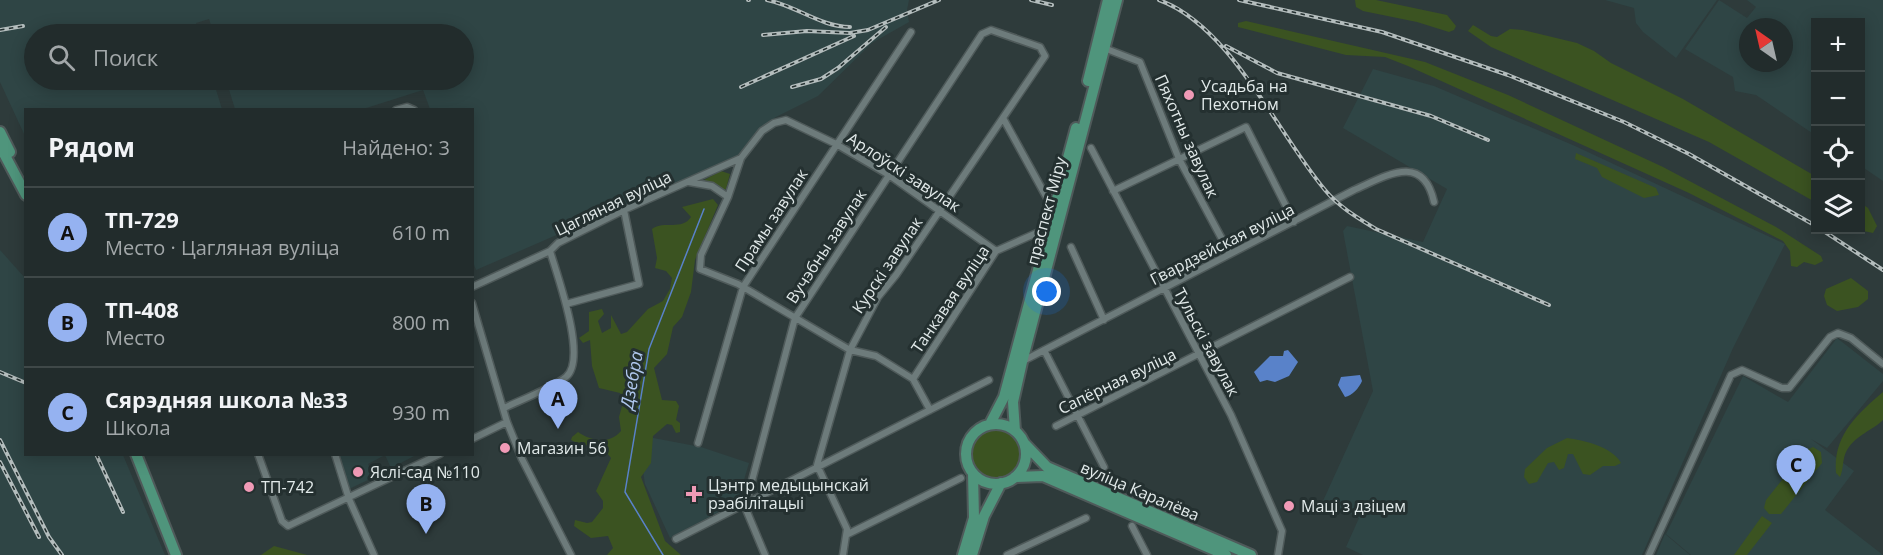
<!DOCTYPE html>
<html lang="ru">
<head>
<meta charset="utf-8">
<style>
	body { margin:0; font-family:"Open Sans",sans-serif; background:#2a3434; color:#f1f3f6 }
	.controls { position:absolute; right:18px; top:18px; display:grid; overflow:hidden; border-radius:0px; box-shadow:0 3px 15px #0003 }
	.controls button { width:54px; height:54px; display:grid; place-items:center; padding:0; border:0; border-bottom:2px solid #3f4848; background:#222c2c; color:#f1f3f6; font:30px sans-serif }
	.compass { position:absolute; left:1739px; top:18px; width:54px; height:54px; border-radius:50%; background:#222c2c; box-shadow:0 3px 15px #0003; rotate:326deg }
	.you { position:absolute; left:1047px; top:292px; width:21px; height:21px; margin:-15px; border:4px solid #fff; border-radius:50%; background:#1a73e8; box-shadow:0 0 0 9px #1a73e833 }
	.badge { display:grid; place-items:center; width:39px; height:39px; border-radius:50%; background:#95b2f1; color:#111; font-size:20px; font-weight:700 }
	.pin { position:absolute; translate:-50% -50px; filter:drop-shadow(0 2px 3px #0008) }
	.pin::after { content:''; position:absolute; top:32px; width:21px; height:18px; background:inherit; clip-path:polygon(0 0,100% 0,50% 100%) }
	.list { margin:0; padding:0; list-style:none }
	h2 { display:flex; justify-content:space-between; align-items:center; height:78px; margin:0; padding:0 24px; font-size:26px }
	h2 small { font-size:20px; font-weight:400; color:#a2a7a9 }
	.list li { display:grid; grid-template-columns:39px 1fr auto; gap:18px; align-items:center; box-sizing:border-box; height:90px; padding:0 24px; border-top:2px solid #3f4848 }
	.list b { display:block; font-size:22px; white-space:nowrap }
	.list p { margin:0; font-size:20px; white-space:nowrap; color:#a2a7a9 }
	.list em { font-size:20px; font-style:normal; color:#a2a7a9 }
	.icon { flex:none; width:33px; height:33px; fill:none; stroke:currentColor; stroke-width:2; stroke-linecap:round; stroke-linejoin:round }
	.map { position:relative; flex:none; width:1883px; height:555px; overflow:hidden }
	.search { position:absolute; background:#222c2c; box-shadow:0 3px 15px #0003; left:24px; top:24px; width:450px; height:66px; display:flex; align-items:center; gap:15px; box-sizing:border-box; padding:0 21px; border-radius:33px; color:#a2a7a9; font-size:22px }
	.panel { position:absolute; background:#222c2c; box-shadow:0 3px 15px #0003; left:24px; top:108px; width:450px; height:348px; border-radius:0px }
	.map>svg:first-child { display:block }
</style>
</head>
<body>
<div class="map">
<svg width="1883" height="555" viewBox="0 0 1883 555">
	<rect width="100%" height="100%" fill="#2e3b3b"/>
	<!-- built -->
	<path fill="#2f4545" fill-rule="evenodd" d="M0,0H909L907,10L909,22L872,43L818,96L776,117L760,128L736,157L476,270L472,259V110L430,109L423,90L363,109H235L226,80H464V34H214L209,19L196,23L199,34H34V80H213L222,109L26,110L25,136L0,82Z
		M1605,0H1717L1676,58L1643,32L1636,23L1634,8Z
		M1719,0L1747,18L1756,7L1747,0H1883V181L1861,166L1860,22H1816L1815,135L1756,95L1735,91L1733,77L1685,49ZM1748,27H1784V63H1748Z
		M1373,69L1434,86L1575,146L1785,244L1733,348L1642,555H1363L1346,547L1359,518L1323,501L1373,391L1343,231L1347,226L1423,242L1447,189L1343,128Z
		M0,250L25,278L26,454L123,455L165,555H0Z
		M1837,338L1883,374V381L1827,448L1811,439L1854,471L1825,510L1883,555H1691L1666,534L1743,376L1788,402Z
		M648,437L701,447L749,463L737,504L727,509L721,505L719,512L670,538L645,484L641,458Z
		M338,455L339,454L416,455L391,468L385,455L368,464L374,477L349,489Z
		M1665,534L1690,555H1656Z"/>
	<!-- green -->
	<path fill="#3b5321" d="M1355,0H1376L1447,15L1456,26L1454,30L1449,32L1417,22L1363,11L1356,7Z
		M1246,21L1425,62L1508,95L1663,167L1776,227L1821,256L1823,261L1815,265L1804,262L1797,267L1791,266L1790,251L1783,241L1689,193L1408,66L1385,57L1346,55L1238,27V23Z
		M1473,25L1491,36L1497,37L1510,29L1523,30L1577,43L1594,51L1611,63L1683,99L1815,176V202L1709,142L1491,47L1468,31Z
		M1576,153L1656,188L1659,195L1644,198L1602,177L1597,168L1575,159Z
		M721,171L730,174L726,189L721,190L704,180Z
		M713,199L718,205L695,260L691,292L682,317L673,327L667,354L654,368L662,400L676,401L679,406L676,420L680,423V432L676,433L672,425L667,424L653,436L651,463L641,477L665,541L681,555H607L613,548L608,536L591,538L574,526L575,520L587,523L592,522L603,508V501L596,491L611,458C604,446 583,447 571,440L572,437L578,432C591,441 609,445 621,431L619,417L624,399L620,393L599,388L592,366L590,340L583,343L579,338L589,331V312L602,309L604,314L598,321L602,333L611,328V315L621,334L627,332L648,309L663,301L670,289L672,278L666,271L655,268L657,258L652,229C664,220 682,231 691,217L682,207Z
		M1861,203L1868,208L1877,226L1873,233L1859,230Z
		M1851,278L1868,291V299L1858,307L1837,311L1827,305L1824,296L1826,289Z
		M1883,392V420C1872,431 1857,434 1847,450C1842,458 1844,469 1840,477L1836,473C1833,436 1856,415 1883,392Z
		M972 454a24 24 0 1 1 48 0a24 24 0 1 1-48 0Z
		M1567,438C1583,440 1613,447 1621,463L1615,466H1603L1590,475L1583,474L1573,454H1568L1564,468L1559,470L1554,462L1548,463L1537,482L1529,484L1524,477L1525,469L1547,448Z
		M1813,447L1821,452L1822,463L1781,514H1769L1764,508L1766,500L1805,451Z
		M1762,516L1772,523L1747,555H1734Z
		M274,546L307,555H261Z"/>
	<!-- water -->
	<path fill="#5982c9" d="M1288,350L1298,362L1289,376L1275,382L1267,380L1260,382L1254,372L1270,356H1283L1284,351Z
		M1360,375L1362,381C1359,388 1352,396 1345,397L1338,385L1341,377Z"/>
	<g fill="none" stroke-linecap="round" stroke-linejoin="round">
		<!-- stream -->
		<path stroke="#5982c9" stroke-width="1.5" d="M663,555L625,492L649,349L704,209"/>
		<defs>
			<path id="street" d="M1104,48L1140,62L1179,159L1230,254
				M396,110L407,107L414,110
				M1003,118L1053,209
				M1091,148L1231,415L1282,531L1278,555
				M689,182L712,186L728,197
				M1113,191L1246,127L1294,222
				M1071,247L1104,320
				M472,287L550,251L558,243L624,210L741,158
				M472,303L507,422L522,459L571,555
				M566,304L639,284L624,210
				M1044,350L1104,467
				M1023,361L1354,190C1386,176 1423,152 1434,202
				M913,379L876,356L850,350L738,284L700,269L701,255L728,197L741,158L762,131L774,123L786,120L836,144L889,175L996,251
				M504,408C521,400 552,388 566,377C588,359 557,275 550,251
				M930,410L913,379L996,251L1048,228
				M1056,426L1350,277
				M472,439L507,422
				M698,443L743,287L911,32
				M258,454L282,521L288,526L440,454
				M335,454L349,499L374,555
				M1132,526L1147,555
				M848,534L961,478
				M676,539L989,380
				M765,555L745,507L795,318L982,34L991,30L1040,47L1045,56L896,275L878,297L850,350L817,465L847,529L843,555
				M1007,555L1086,518
				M1649,555L1731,375L1742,370L1782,388H1789L1830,337L1838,333L1851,338L1883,364"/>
			<path id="primary" d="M1088,81L1108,0
				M0,132L10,152
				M0,146L26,195
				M990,424L1004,397L1076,128
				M966 454a30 30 0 1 1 60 0a30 30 0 1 1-60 0Z
				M1015,431L1013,402L1022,362L1117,0
				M1024,443L1047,467L1251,555
				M136,454L176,555
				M1015,477L1043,476L1226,555
				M963,555L974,518L973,473
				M972,555L984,516L1001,483"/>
		</defs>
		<!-- street casing -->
		<use href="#street" stroke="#4f5a5a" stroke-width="9"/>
		<!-- primary casing -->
		<use href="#primary" stroke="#4f5a5a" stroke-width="14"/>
		<!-- street -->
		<use href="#street" stroke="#6d7b7b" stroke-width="6"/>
		<!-- primary -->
		<use href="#primary" stroke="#4f957c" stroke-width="10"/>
		<defs>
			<path id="rail" d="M748,0H749
				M767,0C797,6 821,27 850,27
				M1031,0L1052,5
				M1159,0C1231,26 1277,133 1325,190C1339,207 1358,218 1376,229L1549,305
				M1239,0L1382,32L1508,75L1624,122L1689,154L1816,226
				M0,30L23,26
				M763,35L807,31L850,33L868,30L939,0
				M1226,46L1277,73L1431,116L1488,140
				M741,87L854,36
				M792,87L821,79L838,68L886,27
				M1822,230L1883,270
				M0,372L26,383
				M0,440L49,537L62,555
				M96,454L123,512
				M0,462L39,537"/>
		</defs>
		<!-- rail casing -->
		<use href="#rail" stroke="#b4bdbd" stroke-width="4"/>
		<!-- rail -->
		<use href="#rail" stroke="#243030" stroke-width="1.5" stroke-dasharray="4.5" stroke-linecap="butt"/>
	</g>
	<!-- markers -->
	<g fill="#f09ab6" stroke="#243030" stroke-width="2">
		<circle cx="1189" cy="95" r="6"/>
		<circle cx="505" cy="448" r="6"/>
		<circle cx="358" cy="472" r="6"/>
		<circle cx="249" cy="487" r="6"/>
		<path d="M691 485h6v6h6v6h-6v6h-6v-6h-6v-6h6z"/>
		<circle cx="1289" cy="506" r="6"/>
	</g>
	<g text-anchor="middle" stroke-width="6" stroke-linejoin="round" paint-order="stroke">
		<!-- poi labels -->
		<g font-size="16" fill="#e2eaea" stroke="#243030" text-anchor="start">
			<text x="1201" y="92">Усадьба на<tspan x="1201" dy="18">Пехотном</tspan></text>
			<text x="517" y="454">Магазин 56</text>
			<text x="370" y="478">Яслі-сад №110</text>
			<text x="708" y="491">Цэнтр медыцынскай<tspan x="708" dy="18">рэабілітацыі</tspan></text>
			<text x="261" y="493">ТП-742</text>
			<text x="1301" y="512">Маці з дзіцем</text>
		</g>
		<!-- street labels -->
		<g font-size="16" fill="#e2eaea" stroke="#243030">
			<text transform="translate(1187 136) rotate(66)" y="6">Пяхотны завулак</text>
			<text transform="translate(904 172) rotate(33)" y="6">Арлоўскі завулак</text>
			<text transform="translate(613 203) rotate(-26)" y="6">Цагляная вуліца</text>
			<text transform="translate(1046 211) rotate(-75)" y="6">праспект Міру</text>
			<text transform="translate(771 220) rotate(-57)" y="6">Прамы завулак</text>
			<text transform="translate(1222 244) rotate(-27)" y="6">Гвардзейская вуліца</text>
			<text transform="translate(826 246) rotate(-57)" y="6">Вучэбны завулак</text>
			<text transform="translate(887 265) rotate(-56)" y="6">Курскі завулак</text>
			<text transform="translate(950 299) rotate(-56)" y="6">Танкавая вуліца</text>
			<text transform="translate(1207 342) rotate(62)" y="6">Тульскі завулак</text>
			<text transform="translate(1117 381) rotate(-26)" y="6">Сапёрная вуліца</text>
			<text transform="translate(1140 491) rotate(23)" y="6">вуліца Каралёва</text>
		</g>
		<!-- water labels -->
		<g font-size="18" font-style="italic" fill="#b0c7ed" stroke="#243030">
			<text transform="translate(632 380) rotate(-80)" y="6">Дзебра</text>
		</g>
	</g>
</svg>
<div class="controls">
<button>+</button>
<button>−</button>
<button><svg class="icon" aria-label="locate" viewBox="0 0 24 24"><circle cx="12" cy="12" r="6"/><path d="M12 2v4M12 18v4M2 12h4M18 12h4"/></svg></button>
<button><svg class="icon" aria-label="layers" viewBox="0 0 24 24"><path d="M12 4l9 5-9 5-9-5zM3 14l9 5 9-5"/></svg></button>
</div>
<svg class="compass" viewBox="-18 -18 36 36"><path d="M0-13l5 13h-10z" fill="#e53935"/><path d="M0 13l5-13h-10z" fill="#a2a7a9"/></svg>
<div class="you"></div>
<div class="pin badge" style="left:558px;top:429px">A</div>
<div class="pin badge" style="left:426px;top:534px">B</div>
<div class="pin badge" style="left:1796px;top:495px">C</div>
<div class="search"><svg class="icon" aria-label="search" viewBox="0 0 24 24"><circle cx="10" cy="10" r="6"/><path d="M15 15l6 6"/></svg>Поиск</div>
<section class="panel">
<h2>Рядом<small>Найдено: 3</small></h2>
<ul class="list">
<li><span class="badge">A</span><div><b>ТП-729</b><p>Место · Цагляная вуліца</p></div><em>610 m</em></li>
<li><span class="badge">B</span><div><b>ТП-408</b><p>Место</p></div><em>800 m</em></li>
<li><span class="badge">C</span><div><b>Сярэдняя школа №33</b><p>Школа</p></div><em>930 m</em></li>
</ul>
</section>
</div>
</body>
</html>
